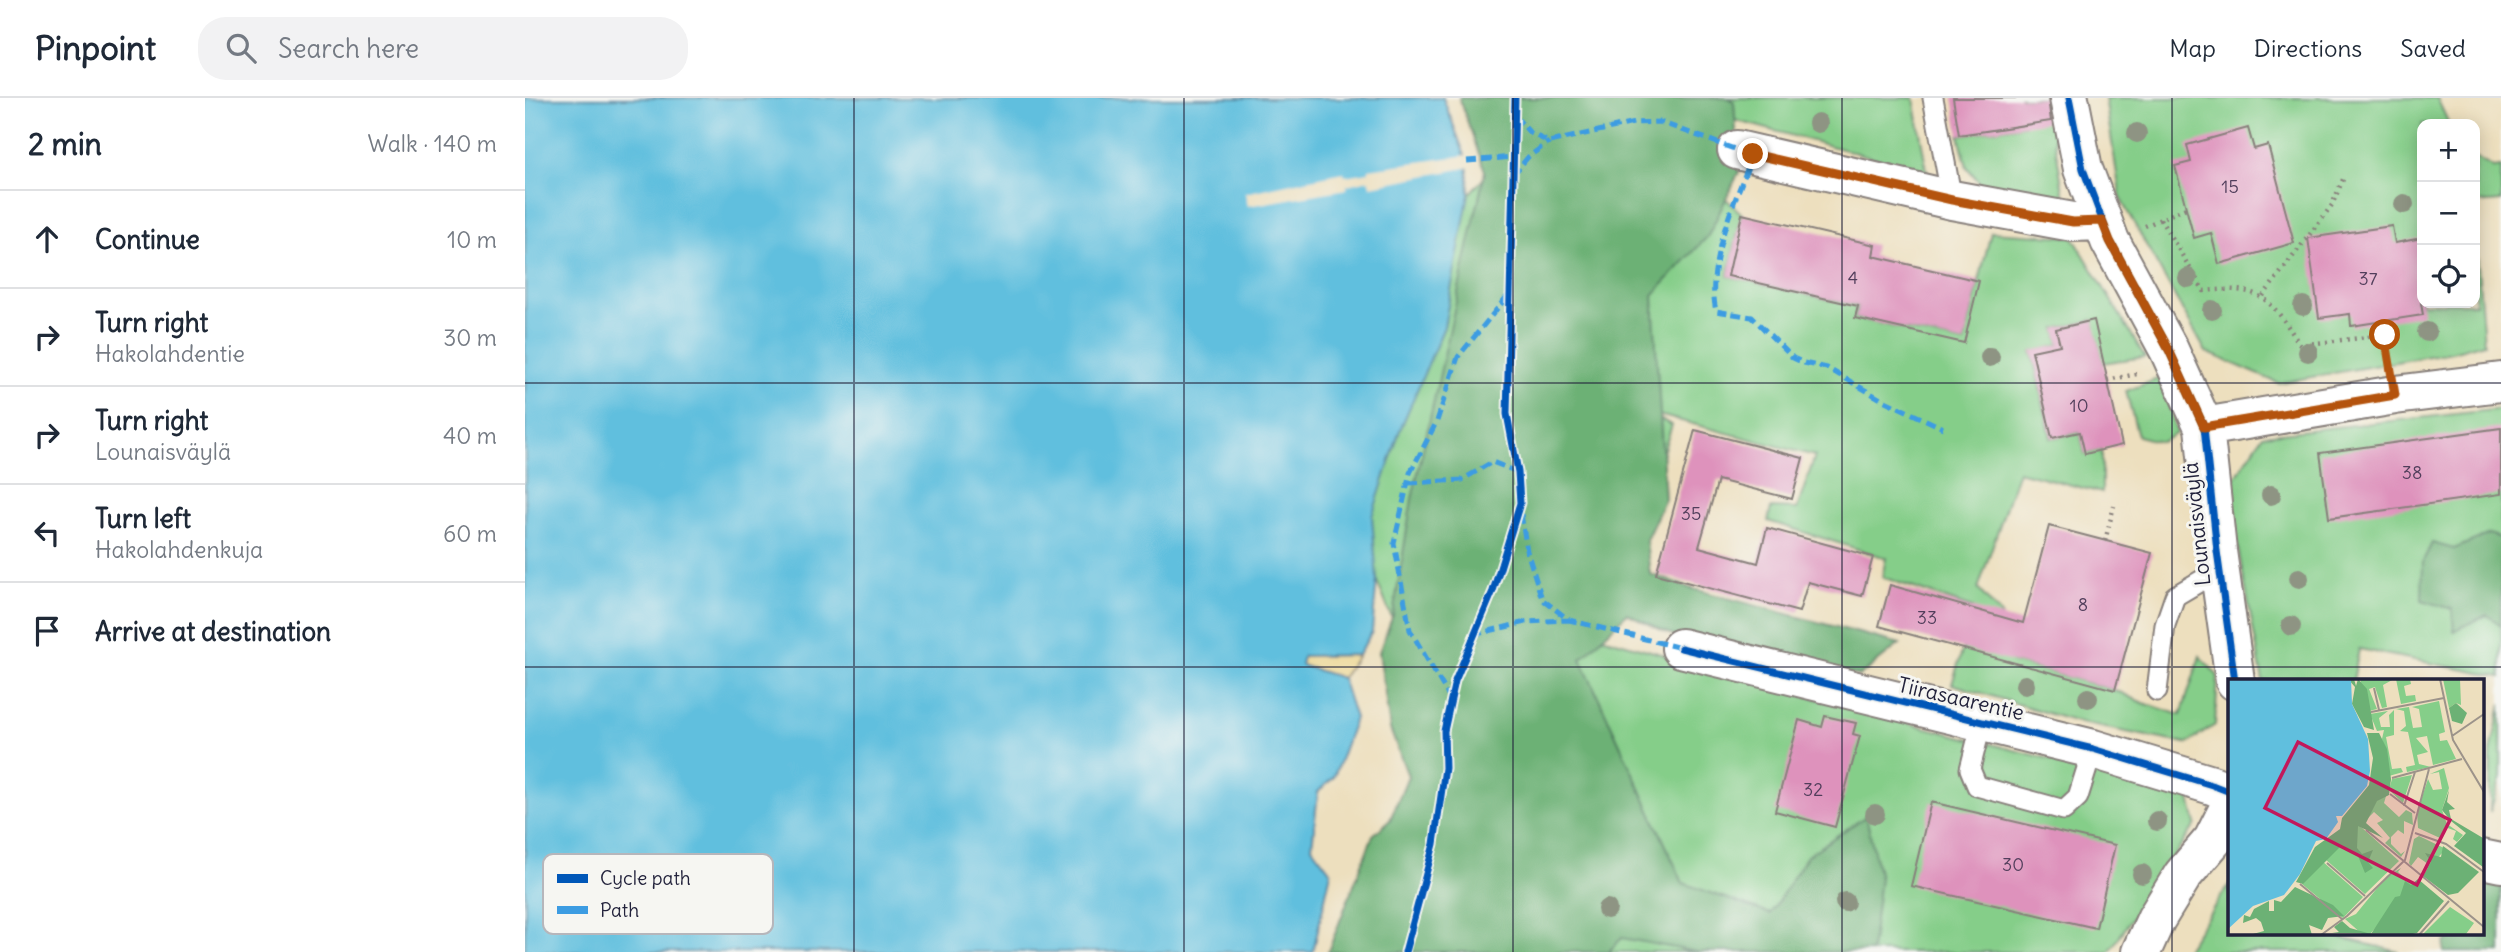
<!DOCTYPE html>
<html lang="en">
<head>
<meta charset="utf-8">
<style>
	body { margin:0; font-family:Delius,sans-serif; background:#f2f2f3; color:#1f2937 }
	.controls { position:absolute; right:21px; top:21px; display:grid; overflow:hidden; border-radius:14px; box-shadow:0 4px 18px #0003 }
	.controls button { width:63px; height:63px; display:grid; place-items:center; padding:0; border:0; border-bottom:2px solid #e0e1e3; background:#fff; color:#1f2937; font:35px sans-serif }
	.stop { position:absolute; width:21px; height:21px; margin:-16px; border:5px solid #b45309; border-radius:50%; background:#fff }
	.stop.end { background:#b45309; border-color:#fff; box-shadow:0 2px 7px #0008 }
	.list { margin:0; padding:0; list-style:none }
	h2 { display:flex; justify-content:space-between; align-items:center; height:91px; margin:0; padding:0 28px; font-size:30px }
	h2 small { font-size:23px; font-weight:400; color:#747a83 }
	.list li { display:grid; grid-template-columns:46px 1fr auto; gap:21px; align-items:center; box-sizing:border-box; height:98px; padding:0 28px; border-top:2px solid #e0e1e3 }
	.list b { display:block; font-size:26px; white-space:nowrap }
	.list p { margin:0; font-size:23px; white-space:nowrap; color:#747a83 }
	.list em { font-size:23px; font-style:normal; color:#747a83 }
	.icon { flex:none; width:38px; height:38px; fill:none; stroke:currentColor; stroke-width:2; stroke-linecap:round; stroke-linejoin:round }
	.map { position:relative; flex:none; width:1976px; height:854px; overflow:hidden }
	header { display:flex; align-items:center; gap:42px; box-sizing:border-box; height:98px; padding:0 35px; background:#fff; border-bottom:2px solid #e0e1e3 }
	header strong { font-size:33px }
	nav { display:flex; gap:38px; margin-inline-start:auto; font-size:24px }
	.search { width:490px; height:63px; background:#f2f2f3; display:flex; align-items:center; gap:18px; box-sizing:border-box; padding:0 24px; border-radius:28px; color:#747a83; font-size:26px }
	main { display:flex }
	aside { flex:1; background:#fff }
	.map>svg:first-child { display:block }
</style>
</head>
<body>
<header>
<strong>Pinpoint</strong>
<div class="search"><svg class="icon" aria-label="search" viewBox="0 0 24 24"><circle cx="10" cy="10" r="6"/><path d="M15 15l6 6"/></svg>Search here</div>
<nav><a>Map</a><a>Directions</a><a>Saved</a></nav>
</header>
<main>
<aside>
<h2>2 min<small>Walk · 140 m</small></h2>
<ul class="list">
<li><svg class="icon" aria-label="ahead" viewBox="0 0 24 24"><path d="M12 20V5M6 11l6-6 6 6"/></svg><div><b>Continue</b></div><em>10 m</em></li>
<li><svg class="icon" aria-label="right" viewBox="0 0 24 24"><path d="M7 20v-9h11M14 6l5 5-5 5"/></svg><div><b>Turn right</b><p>Hakolahdentie</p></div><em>30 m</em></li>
<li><svg class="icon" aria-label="right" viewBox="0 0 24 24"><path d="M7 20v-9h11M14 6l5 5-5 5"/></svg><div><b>Turn right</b><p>Lounaisväylä</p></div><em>40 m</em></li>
<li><svg class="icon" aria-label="left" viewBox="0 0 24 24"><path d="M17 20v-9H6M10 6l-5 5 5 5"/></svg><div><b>Turn left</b><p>Hakolahdenkuja</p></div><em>60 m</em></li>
<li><svg class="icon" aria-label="arrive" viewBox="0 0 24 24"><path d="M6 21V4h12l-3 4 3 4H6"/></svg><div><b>Arrive at destination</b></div></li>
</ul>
</aside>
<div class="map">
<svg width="1976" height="854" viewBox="0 0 1976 854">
	<rect width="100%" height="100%" fill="#f6f6f2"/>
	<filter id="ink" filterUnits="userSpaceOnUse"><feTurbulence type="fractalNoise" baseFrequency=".0143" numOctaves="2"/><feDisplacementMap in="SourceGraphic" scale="14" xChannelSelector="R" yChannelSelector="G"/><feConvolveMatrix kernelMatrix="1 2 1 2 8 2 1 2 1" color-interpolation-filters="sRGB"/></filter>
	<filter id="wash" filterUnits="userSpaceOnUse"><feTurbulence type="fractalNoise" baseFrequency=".00686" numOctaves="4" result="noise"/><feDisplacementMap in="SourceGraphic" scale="28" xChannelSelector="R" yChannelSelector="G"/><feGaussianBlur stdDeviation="1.57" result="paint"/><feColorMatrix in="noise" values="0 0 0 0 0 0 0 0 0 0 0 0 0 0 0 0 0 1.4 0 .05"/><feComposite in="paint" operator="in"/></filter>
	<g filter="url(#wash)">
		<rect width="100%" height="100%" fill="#eddfbe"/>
		<!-- green -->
		<path fill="#85ce89" stroke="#547862" stroke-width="2" d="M918,0L942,63L944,96L963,76L870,528L840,454Z
			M1190,0H1389L1402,74L1194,18Z
			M1495,0H1523L1540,106L1455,85L1442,69L1434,37L1499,27Z
			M1580,0H1912L1924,26H1897V205H1950V130L1959,245L1927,254L1753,285L1681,254L1596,102Z
			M1950,59L1968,70L1976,69V103L1950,105Z
			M1177,78L1217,116L1203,178L1332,208L1330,220L1439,245L1466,134L1548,139L1620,259L1578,265L1568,222L1531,231L1535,247L1507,254L1526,340L1555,334L1560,356L1577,351V395L1493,373L1453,491L1476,517L1487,564L1590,592L1618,605L1656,617L1675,558L1693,578L1690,627L1662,646L1555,625L1427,586L1450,511L1357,479L1361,460L1243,423L1246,410L1272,411L1290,358L1118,313L1147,327L1077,539L1331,612L1664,696L1671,726L1584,854H929L1048,363Z
			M1635,280L1652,335L1636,344L1613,338L1601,293Z
			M1976,311V579L1834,551L1828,583H1738L1702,392L1738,337Z
			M1976,606V679L1965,714L1966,654Z
			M1705,785V835H1797L1874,854H1659Z"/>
		<!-- forest -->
		<path fill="#6cb175" stroke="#476a58" stroke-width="2" d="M934,0H1204L1209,4L1214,74L1183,138L1128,197L1140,401L1121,442L1125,476L1165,490L1375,546L1335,578L1155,541L1102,515L1056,561L1158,785L1245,816L1282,758L1341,718L1355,780L1346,854H1171L1097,840L1083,854H803L848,737L865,722L883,678L865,631L854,554L868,517L887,401L960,73Z
			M1964,436L1976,440V527L1962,517L1929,533L1927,511L1897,502L1898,463L1907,445L1929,451Z
			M1957,778L1976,782V854H1919L1920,844L1936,835H1957Z"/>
		<!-- sand -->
		<path fill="#eeda9e" stroke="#887e6c" stroke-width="2" d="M833,557L817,580L775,567L778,558Z"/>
		<!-- water -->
		<path fill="#60bfde" stroke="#41708c" stroke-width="2" d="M0,0H918L942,63L944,96L919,229L875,332L847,418L852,481L847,534L833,557L778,558L776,567L817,580L830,620L809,679L793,694L787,749L806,774L788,854H0Z"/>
		<!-- pier -->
		<path fill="#eddfbe" d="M943,57L946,69L846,88L844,82L822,87V91L723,108L720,95L819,74L820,78L844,74V71Z"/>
		<g id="blocks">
			<!-- building -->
			<path fill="#de92bc" d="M1428,0H1523L1526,23L1434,37Z
				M1723,30L1729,51L1743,47L1769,145L1694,166L1686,135L1669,140L1650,68L1666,64L1662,47Z
				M1217,116L1350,147L1348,158L1454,183L1439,245L1330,220L1333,208L1203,178Z
				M1867,128L1870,145L1897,140L1896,205L1898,217L1826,228L1825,216L1794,220L1783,140Z
				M1569,222L1597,347L1560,356L1555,334L1527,340L1507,253L1535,247L1531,231Z
				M1976,330V396L1804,420L1795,355Z
				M1170,332L1278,360L1267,401L1193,382L1174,449L1233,465L1242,430L1348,459L1337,498L1283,484L1274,514L1131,476Z
				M1524,428L1627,455L1590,592L1354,528L1365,487L1498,525Z
				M1300,618L1331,625L1328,636L1335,638L1310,729L1250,713L1274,622L1297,629Z
				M1406,704L1590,747L1571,830L1386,788Z"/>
		</g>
	</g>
	<g filter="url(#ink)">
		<use href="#blocks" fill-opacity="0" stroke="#88807c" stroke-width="2"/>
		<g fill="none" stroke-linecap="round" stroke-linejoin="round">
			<defs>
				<path id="lane" d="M1408,0L1427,102
					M1632,593L1640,527L1650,498L1694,472
					M1457,623L1445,671L1452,688L1539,712L1553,699L1568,651"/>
				<path id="street" d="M1544,0L1558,71L1585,143L1644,252L1679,329L1692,453L1710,583
					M1212,52L1427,102L1548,124L1577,123
					M1679,329L1870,297L1976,284
					M1156,550L1568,651L1687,687L1705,694
					M1957,761L1976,765
					M1616,854L1631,821L1658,777L1688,742L1705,708"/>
			</defs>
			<!-- lane casing -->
			<use href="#lane" stroke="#88807c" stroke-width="23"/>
			<!-- street casing -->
			<use href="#street" stroke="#88807c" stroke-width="42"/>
			<!-- path -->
			<path stroke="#88807c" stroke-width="4.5" stroke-dasharray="2 5" stroke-linecap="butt" d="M1635,121L1679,193C1737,187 1745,200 1775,247L1860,237L1864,260
				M1620,128L1661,110
				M1738,198L1807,107L1819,79
				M1582,282L1612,276
				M1580,443L1589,408"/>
			<!-- lane -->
			<use href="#lane" stroke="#fff" stroke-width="19"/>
			<!-- street -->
			<use href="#street" stroke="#fff" stroke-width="38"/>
			<!-- quiet -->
			<path stroke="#3c9ce2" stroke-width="5" stroke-dasharray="10 5" stroke-linecap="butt" d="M990,18L1005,35L1024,44L1109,25L1135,24L1212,52
				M1228,56C1211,101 1180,165 1191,213L1227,219L1268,260L1279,265L1302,270L1356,301L1418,330
				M942,63L989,59
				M988,77L1003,59L1024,44
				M884,385L937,382L967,364L993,374
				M996,416L1002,453L1017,501L1044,522L1156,550
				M948,537L1001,524L1044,522
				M926,602L885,532L869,445L885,375L912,323L933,259L984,196"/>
			<defs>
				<path id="cycleway" d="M1544,0L1558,71L1585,143L1644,252L1679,329L1692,453L1710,583
					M1156,550L1568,651L1687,687L1705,694
					M880,854L909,746L920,670L919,633L930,583L968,493L995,405L993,374L982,316L990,0"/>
			</defs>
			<!-- cycleway casing -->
			<use href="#cycleway" stroke="#f6f6f2" stroke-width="11"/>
			<!-- cycleway -->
			<use href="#cycleway" stroke="#0057b8" stroke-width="7"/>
		</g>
		<!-- trees -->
		<g fill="#8e9483">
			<circle cx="1293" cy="25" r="10"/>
			<circle cx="1612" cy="35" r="10"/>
			<circle cx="1879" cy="106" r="10"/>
			<circle cx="1663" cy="180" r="10"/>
			<circle cx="1778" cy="208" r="10"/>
			<circle cx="1687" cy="212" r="10"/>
			<circle cx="1902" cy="234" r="10"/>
			<circle cx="1783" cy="254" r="10"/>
			<circle cx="1465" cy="259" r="10"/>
			<circle cx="1746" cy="397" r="10"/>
			<circle cx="1774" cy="480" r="10"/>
			<circle cx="1766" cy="528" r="10"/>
			<circle cx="1500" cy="587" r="10"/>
			<circle cx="1563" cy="600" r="10"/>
			<circle cx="1350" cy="716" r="10"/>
			<circle cx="1632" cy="723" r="10"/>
			<circle cx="1617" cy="776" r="10"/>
			<circle cx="1320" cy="804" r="10"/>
			<circle cx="1082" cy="811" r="10"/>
		</g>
	</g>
	<g fill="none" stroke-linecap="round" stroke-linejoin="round" filter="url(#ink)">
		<!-- route -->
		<path stroke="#b45309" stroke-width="9" d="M1228,56L1427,102L1548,124L1577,123L1585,143L1644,252L1679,329L1870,297L1860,237"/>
	</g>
	<!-- grid -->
	<path fill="none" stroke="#22223b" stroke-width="2" stroke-opacity="0.55" d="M329,0V854M659,0V854M988,0V854M1317,0V854M1647,0V854M0,285H1976M0,569H1976"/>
	<g text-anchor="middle" stroke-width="6" stroke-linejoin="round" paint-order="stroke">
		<!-- number labels -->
		<g font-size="18" fill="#513e5b">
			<text x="1705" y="95">15</text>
			<text x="1328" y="186">4</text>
			<text x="1843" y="187">37</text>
			<text x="1554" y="314">10</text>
			<text x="1887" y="381">38</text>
			<text x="1166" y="422">35</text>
			<text x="1558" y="513">8</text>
			<text x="1402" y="526">33</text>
			<text x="1288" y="698">32</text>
			<text x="1488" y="773">30</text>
		</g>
		<!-- street labels -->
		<g font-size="21" fill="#22223b" stroke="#f6f6f2">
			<text transform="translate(1672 426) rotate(-96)" y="7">Lounaisväylä</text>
			<text transform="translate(1436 601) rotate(13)" y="7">Tiirasaarentie</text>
		</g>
	</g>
	<!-- overview -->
	<g transform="translate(1703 581)">
		<rect width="256" height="256" fill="#eddfbe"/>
		<path d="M132,0H166L155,6L159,28L154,29L147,8L141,10L149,30L141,32ZM168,0H182L183,5L176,7L178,17L187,16L188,22L173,25ZM215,0H232L233,26L228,24L221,29ZM211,22L217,53L211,55L212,62L219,61L228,80L205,86L199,57L188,59L200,73L189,76L191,85L203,88L179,93L178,88L187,86L180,53L172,52L178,47L176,32L168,30L181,28L185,49L194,48L191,30L184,28ZM166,31V56L158,58L164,90L173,89L175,93L161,97L154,60L156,51L149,52L142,35L160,32L151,39L153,48H162L161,36ZM216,89L221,109L214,131L219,145L235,156L229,163L225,160L228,152L217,148L212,159L190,149L189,133L200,100L205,111L214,110L211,93L202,95ZM184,96L175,124L161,111L164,100ZM163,100L156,124L171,138L178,131L184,134L185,146L176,142V155L170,151L163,158V165L173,175L177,172L173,178L157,164L162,159L149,144L155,141L146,133L132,147L171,182L137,215L97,180L149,111ZM191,157L218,170L194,195L200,185L190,178L183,187L181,184L186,160ZM94,182L135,218L115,239L74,205ZM173,189L170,193L183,204L190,202L142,255H134L117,240L128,235L159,197ZM222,228L246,244L238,255L194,256Z" fill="#85ce89"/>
		<path d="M120,0H126L128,7L130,0L139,10L146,51L136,48L124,25L127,8ZM228,24L239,34L234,45L224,42L221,29ZM139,54H151L159,70L163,100L161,116L149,122L138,144L155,159L130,147L129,169L134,175L145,171L140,183L145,189L137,194L130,177L112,168L75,205L68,203L87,168L112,150L114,139L141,106L145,79ZM221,111L219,123L227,130L221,131L223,140L255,159V188L226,167L238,154L223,142L214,131ZM215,167L251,193L230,214L220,216L195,197L203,183L197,174L213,178ZM190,200L216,222L189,254L185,255L104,254L111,253L106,248L114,242L122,249L143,255L167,218L172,217L177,202L183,206ZM67,208L105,226L116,237L100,239L94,251L81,246L84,256L25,255L36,252L33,243L28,239L15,244L16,236L22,238L26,230L41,222V232H46V221L53,223Z" fill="#6cb175"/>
		<path d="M0,0H123L124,25L140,60L142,92L139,107L114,137H108L110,143L98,160L88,162L72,195L56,216L25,227L0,250Z" fill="#60bfde"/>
		<path fill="none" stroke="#9c938a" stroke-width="2" d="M212,0L225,61L256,113M146,9L151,31M143,33L216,19M224,57L256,35M164,99L234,80M162,115L187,134M176,127L187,93M138,151L256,248M187,154L218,165L256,193M99,184L137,217M72,205L114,240M93,256L119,237L177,181L201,90M191,256L221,222"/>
		<path fill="#c2185b" fill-opacity="0.15" stroke="#c2185b" stroke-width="3.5" d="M70,63L222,141L189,206L37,129Z"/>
		<rect width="256" height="256" fill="none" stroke="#22223b" stroke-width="3.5"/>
	</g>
	<!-- legend -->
	<rect x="18" y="756" width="230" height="80" rx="10" fill="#f6f6f2" stroke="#b6b6bb" stroke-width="2"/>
	<rect x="32" y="776" width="31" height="9" fill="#0057b8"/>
	<rect x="32" y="808" width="31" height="8" fill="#3c9ce2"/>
	<g font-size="19" fill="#22223b">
		<text x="75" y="787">Cycle path</text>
		<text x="75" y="819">Path</text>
	</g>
</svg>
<div class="controls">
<button>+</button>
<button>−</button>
<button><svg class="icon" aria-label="locate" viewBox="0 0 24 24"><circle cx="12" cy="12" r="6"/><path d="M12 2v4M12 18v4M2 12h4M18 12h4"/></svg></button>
</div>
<div class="stop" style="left:1860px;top:237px"></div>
<div class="stop end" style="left:1228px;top:56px"></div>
</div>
</main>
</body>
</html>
